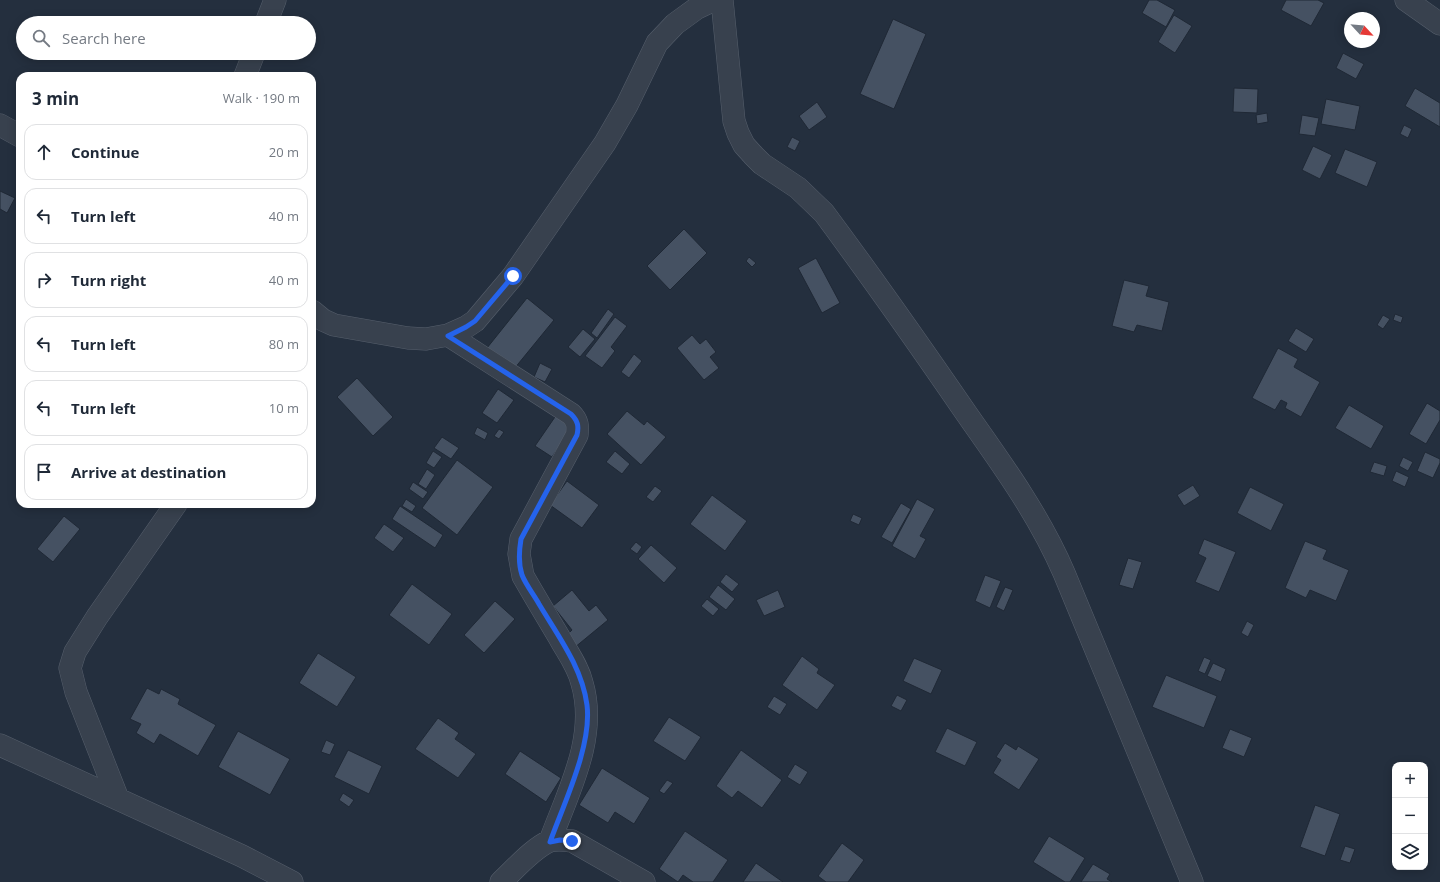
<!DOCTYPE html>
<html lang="en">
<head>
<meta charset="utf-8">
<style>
	body { margin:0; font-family:"Open Sans",sans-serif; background:#f2f2f3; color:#1f2937 }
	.controls { position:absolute; right:12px; bottom:12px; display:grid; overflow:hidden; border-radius:8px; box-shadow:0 2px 10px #0003 }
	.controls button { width:36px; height:36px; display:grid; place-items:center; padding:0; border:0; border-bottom:1px solid #e0e1e3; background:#fff; color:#1f2937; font:20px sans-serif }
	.compass { position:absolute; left:1344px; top:12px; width:36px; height:36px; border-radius:50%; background:#fff; box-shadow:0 2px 10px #0003; rotate:116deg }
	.stop { position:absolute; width:12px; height:12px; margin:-9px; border:3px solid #2563eb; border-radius:50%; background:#fff }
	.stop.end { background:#2563eb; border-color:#fff; box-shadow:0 1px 4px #0008 }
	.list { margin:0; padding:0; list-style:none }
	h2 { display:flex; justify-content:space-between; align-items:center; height:52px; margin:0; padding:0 16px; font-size:17px }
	h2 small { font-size:13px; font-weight:400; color:#747a83 }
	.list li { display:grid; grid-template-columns:26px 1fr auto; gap:12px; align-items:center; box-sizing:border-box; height:56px; margin:0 8px 8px; padding:0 8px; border:1px solid #e0e1e3; border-radius:12px }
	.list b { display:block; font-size:15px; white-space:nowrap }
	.list em { font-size:13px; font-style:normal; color:#747a83 }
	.icon { flex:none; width:22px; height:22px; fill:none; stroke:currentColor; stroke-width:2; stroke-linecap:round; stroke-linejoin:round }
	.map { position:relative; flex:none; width:1440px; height:882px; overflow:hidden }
	.search { position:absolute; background:#fff; box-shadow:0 2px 10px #0003; left:16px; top:16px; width:300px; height:44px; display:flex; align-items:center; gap:10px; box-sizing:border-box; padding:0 14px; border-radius:22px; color:#747a83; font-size:15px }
	.panel { position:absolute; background:#fff; box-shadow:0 2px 10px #0003; left:16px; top:72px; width:300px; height:436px; border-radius:12px }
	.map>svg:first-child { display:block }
</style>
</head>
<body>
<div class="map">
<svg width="1440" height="882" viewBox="0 0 1440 882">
	<rect width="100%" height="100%" fill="#242f3e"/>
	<!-- building -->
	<path fill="#455162" stroke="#1f2835" d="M1149,0H1157L1175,10L1166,27L1142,13Z
		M1286,0H1318L1324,3L1311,26L1281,10Z
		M1174,15L1192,26L1175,53L1158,42Z
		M893,19L926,34L894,109L860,94Z
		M1343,53L1364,64L1356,79L1336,68Z
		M1234,88L1258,89L1257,113L1233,112Z
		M1415,88L1440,103V127L1405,106Z
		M1326,99L1360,106L1355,130L1321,124Z
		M817,102L827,117L809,130L799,116Z
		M1267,113L1268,122L1257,124L1256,115Z
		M1302,115L1319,118L1315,136L1299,134Z
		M1404,125L1412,129L1408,138L1400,134Z
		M792,137L800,141L795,151L787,147Z
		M1313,146L1332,155L1320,179L1302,170Z
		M1345,149L1377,162L1367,187L1335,173Z
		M0,191L15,198L7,213L0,209Z
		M684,229L707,253L670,290L647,266Z
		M749,257L756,263L752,267L746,261Z
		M816,258L840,303L822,313L798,268Z
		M1124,280L1149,286L1146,296L1169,302L1162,331L1137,325L1134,332L1112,326Z
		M527,298L554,320L514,369L487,348Z
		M608,309L614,314L597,338L591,333Z
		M1395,314L1403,317L1401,323L1393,320Z
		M1383,315L1390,319L1383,329L1377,325Z
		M615,317L627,326L611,347L615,351L602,368L585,356Z
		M1296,328L1314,339L1306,352L1288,341Z
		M583,329L595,339L580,357L568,347Z
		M692,335L700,344L706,339L716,352L710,357L719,368L704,380L677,348Z
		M1278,348L1298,359L1294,367L1320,382L1301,417L1285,408L1287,403L1281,400L1275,410L1252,398Z
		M634,354L642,361L629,378L621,372Z
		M540,363L552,369L545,382L534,377Z
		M357,378L393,417L373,436L337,397Z
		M498,389L514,400L497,423L482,413Z
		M1427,403L1440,411V420L1426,444L1409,434Z
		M1349,405L1384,426L1371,449L1335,428Z
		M627,411L644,425L647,421L666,437L641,465L607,434Z
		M557,414L574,424L552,457L535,446Z
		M477,427L488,433L485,440L474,434Z
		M499,429L504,432L499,439L494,436Z
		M442,437L459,448L451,459L434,448Z
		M433,451L442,457L434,468L426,463Z
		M615,451L630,464L622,474L606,462Z
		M1425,452L1440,459V463L1433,478L1417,471Z
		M1403,457L1413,462L1408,471L1399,466Z
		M457,460L493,487L457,535L422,508Z
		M1374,462L1387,466L1384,476L1370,472Z
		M427,469L435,475L426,489L418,484Z
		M1396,471L1409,477L1405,487L1392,481Z
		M567,481L599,505L582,528L550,505Z
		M413,482L428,492L423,499L409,489Z
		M1193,485L1200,496L1184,506L1177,495Z
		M655,486L662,491L653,502L646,497Z
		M1250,487L1284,504L1271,531L1237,513Z
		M712,495L747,521L725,551L690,524Z
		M406,499L416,506L412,512L402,506Z
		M917,499L935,509L920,536L926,539L915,559L892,546Z
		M901,503L911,509L892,543L881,537Z
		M400,506L443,535L435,548L392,519Z
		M853,514L862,518L859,525L850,521Z
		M64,516L80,529L53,562L37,549Z
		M384,524L404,538L393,552L374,538Z
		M1204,539L1236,552L1219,592L1195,582L1206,558L1198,554Z
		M1305,541L1327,550L1323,559L1349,570L1336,601L1310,590L1306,598L1285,588Z
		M636,542L642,547L637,554L630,549Z
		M651,545L677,568L664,583L638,559Z
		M1128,558L1142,562L1133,589L1119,585Z
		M726,574L739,584L732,592L720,582Z
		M985,575L1001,581L990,608L975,601Z
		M412,584L452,614L429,645L389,615Z
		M718,585L735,599L726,610L709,597Z
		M1005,587L1013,590L1004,611L996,607Z
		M572,590L589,611L596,605L608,620L574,648L565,637L572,630L553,606Z
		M778,590L785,607L764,616L756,600Z
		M707,599L719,609L713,616L701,606Z
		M495,601L515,619L484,653L464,635Z
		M1247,621L1254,625L1248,637L1241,633Z
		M318,653L356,677L337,707L299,683Z
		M802,656L819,669L817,673L835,685L817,710L782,685Z
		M1204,657L1211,660L1205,674L1198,671Z
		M914,658L942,670L931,694L903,681Z
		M1213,663L1226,669L1221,682L1207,676Z
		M1166,675L1217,696L1204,728L1152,707Z
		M147,688L159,694L161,689L180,699L178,704L216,725L198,756L160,734L154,744L136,733L141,724L130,719Z
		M897,695L907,700L901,711L891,706Z
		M774,696L787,704L780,715L767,707Z
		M669,717L701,737L685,761L653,741Z
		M438,718L459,733L455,739L476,754L458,778L415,749Z
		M947,728L977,742L965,766L935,752Z
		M1230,729L1252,738L1244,757L1222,748Z
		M238,731L290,759L270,795L218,767Z
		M326,740L335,744L330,755L321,752Z
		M1005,743L1016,750L1018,746L1039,759L1019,790L993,773L1001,760L996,757Z
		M348,750L382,766L369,794L334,777Z
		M741,750L782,780L762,808L738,791L732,798L716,786Z
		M520,751L561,778L546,802L505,774Z
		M795,764L808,772L800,785L787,777Z
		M602,768L650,798L634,824L615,812L608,823L579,805Z
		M667,780L673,783L664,794L659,791Z
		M343,793L354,800L349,807L339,800Z
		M1315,805L1340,814L1325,856L1300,847Z
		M685,831L728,860L713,882H693L683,875L678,882L659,869Z
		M1049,836L1085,858L1070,882H1065L1033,862Z
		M842,843L864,860L848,882H826L818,876Z
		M1345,846L1355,849L1350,863L1340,860Z
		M756,863L783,882H743Z
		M1093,864L1110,874L1107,879L1112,882H1081Z"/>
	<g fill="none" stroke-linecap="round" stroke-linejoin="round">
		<defs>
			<path id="minor" d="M722,0L734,121L738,133L744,145L753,155L762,164L798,188L824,213C873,279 920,346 966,413C1002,464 1039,515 1064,573L1192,882
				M1406,0L1440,24
				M266,23L275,0
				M245,76L254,53
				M0,125L20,136
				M312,311L323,320L334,325L408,338L426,339L448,335L466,327L475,321L513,276L605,143L627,105L657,43L675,24L697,8L714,0
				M448,335L571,414C578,421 578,426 577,435L521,539L519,554L523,576C535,597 547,617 559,637C567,652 578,666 582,683C598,737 568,792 550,841
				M0,745L242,856L292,882
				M118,799L76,692L70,668L75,652L97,617L176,504
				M501,882C514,870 534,847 550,841C557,839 565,840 572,841L644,882"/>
		</defs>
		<!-- minor casing -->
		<use href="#minor" stroke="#565f6c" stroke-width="23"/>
		<!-- minor -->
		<use href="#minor" stroke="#38414e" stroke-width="22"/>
	</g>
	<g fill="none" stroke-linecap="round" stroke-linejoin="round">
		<!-- route -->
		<path stroke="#2563eb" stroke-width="5" d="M513,276L475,321L466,327L448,336L571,414C578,421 579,426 577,435L521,539C519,551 518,563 522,575C526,585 534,595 539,604C558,636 582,667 587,705C592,746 564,803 550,842L560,840L572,841"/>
	</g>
</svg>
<div class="controls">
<button>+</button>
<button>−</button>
<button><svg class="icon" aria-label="layers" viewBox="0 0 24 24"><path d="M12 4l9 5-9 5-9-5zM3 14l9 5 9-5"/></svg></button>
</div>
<svg class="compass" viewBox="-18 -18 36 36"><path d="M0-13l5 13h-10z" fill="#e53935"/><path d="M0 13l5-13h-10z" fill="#747a83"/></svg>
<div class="stop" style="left:513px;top:276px"></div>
<div class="stop end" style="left:572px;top:841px"></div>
<div class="search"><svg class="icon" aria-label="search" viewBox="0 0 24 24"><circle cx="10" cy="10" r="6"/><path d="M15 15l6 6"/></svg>Search here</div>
<section class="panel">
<h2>3 min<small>Walk · 190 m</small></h2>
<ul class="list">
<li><svg class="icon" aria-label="ahead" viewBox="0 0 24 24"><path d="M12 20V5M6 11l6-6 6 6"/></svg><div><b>Continue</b></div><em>20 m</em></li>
<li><svg class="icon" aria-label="left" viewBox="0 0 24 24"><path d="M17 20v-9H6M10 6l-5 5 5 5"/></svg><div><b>Turn left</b></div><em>40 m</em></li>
<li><svg class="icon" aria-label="right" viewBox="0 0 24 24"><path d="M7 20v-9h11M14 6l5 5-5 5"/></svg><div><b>Turn right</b></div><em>40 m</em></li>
<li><svg class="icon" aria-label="left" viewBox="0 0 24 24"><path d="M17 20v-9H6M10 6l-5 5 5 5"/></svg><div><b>Turn left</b></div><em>80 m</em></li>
<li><svg class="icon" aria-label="left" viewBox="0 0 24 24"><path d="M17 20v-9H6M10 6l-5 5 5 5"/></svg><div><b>Turn left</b></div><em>10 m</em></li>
<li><svg class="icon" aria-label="arrive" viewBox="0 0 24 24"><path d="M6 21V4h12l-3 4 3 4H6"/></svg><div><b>Arrive at destination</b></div></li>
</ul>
</section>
</div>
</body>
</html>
